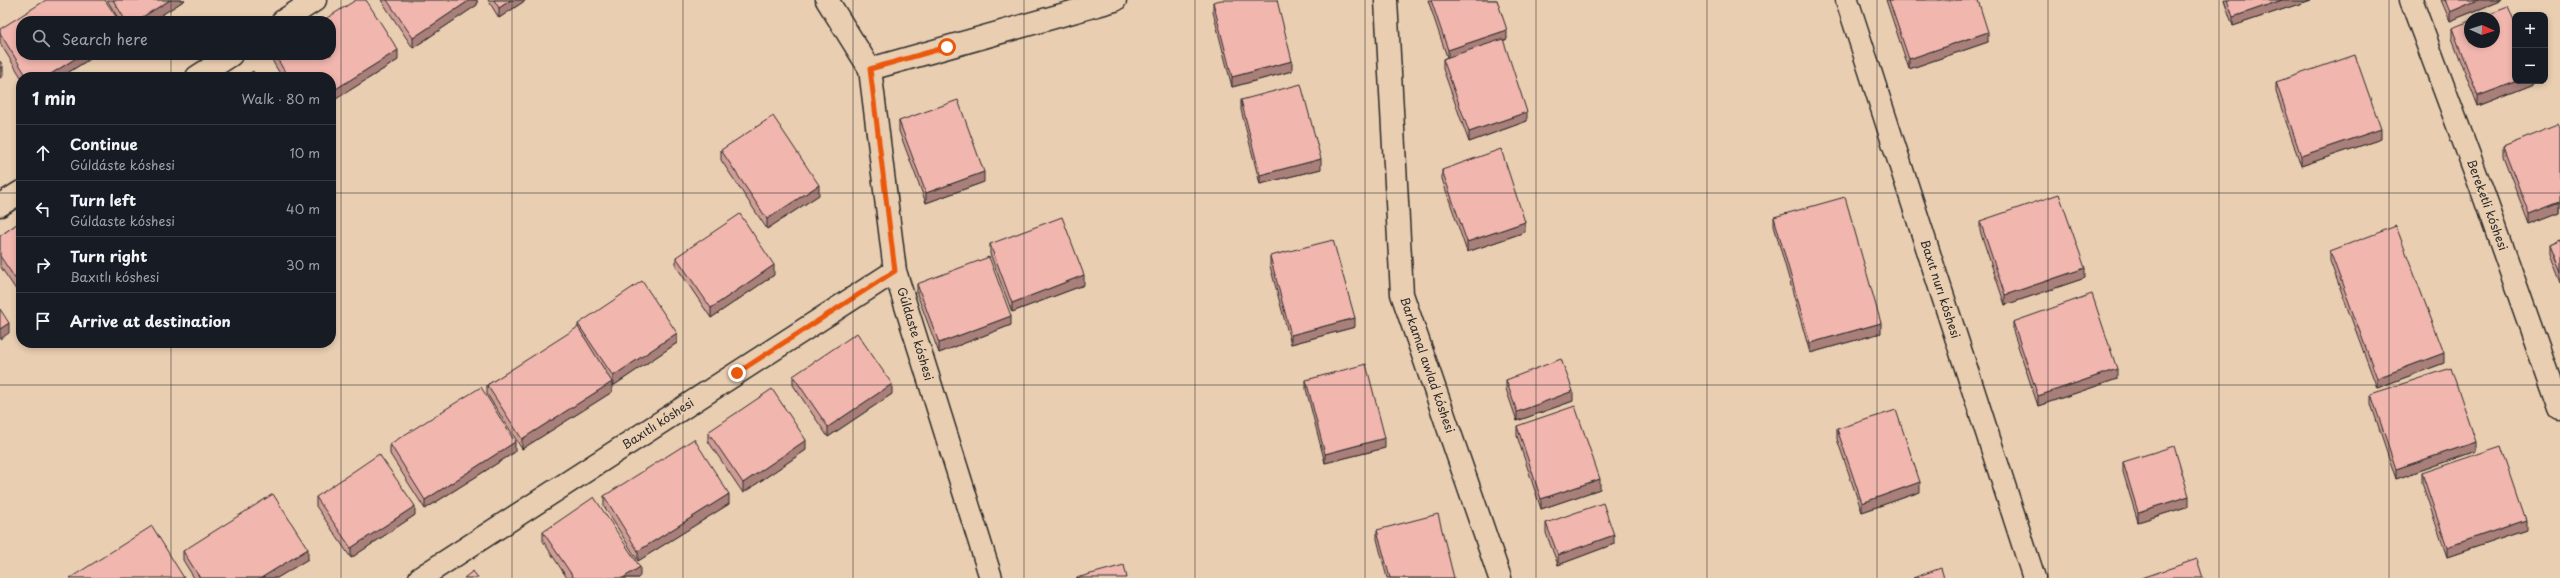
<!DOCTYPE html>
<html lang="en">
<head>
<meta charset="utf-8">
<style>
	body { margin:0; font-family:"Playpen Sans",sans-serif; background:#242831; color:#f1f3f6 }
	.controls { position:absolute; right:12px; top:12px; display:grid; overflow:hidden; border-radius:8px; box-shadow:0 2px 6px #0003 }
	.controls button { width:36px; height:36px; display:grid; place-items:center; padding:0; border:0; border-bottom:1px solid #363941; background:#171b24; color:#f1f3f6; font:20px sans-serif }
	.compass { position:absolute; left:2464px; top:12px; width:36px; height:36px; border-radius:50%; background:#171b24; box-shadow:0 2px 6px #0003; rotate:93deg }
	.stop { position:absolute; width:12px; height:12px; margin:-9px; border:3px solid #ea580c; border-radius:50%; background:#fff }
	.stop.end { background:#ea580c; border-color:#fff; box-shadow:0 1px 4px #0008 }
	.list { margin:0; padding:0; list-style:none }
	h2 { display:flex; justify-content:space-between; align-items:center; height:52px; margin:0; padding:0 16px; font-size:17px }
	h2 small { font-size:13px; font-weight:400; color:#9ea1a6 }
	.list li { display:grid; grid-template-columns:26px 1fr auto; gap:12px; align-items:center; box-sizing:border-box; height:56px; padding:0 16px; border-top:1px solid #363941 }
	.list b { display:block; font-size:15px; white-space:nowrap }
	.list p { margin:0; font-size:13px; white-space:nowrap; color:#9ea1a6 }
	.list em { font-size:13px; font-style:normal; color:#9ea1a6 }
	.icon { flex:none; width:22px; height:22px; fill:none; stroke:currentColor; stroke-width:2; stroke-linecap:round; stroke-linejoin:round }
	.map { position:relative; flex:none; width:2560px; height:578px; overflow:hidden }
	.search { position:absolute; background:#171b24; box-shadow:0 2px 6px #0003; left:16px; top:16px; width:320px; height:44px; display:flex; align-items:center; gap:10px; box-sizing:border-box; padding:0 14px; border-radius:16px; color:#9ea1a6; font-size:15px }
	.panel { position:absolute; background:#171b24; box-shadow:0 2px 6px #0003; left:16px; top:72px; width:320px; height:276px; border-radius:16px }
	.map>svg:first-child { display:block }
</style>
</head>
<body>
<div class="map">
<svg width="2560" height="578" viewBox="0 0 2560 578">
	<rect width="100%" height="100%" fill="#eaceb1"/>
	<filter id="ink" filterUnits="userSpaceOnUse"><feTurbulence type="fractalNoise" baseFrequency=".025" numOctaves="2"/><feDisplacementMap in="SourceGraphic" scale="8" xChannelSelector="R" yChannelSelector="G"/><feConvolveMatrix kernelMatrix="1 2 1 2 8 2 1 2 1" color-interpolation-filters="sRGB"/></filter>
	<g filter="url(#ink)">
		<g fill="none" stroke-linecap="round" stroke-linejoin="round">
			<defs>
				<path id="minor" d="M827,0L870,69L895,271L991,578
					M1386,0L1402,294L1500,578
					M1847,0L2034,578
					M2411,0L2483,193L2560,410
					M283,21L315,0
					M870,69L1115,0
					M197,77L231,55
					M0,205L21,192
					M420,578L895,271"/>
			</defs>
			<!-- minor casing -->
			<use href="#minor" stroke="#2b2b2b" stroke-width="25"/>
			<!-- minor -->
			<use href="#minor" stroke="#eaceb1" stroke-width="22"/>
		</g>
		<!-- wall -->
		<path fill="#cf9d96" stroke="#2b2b2b" d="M107,0H185L152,21H120Z
			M381,0H477V5L413,48Z
			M488,0H526L499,18Z
			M1428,0H1497L1507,39L1503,41L1527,121L1469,142L1443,69V59L1447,57Z
			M1886,0H1978L1988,42L1909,69Z
			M2224,0H2311L2233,26Z
			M2441,0H2502L2450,21Z
			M1213,2L1292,71L1232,87L1213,12Z
			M2452,28L2534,81V84L2478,106L2452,38Z
			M0,29L21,55H96L61,77H21L0,43Z
			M273,55H331L398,60L331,102V77H282L273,62Z
			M2276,82L2381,139L2301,166L2276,92Z
			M1241,100L1321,169L1260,184L1241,110Z
			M899,121L984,182L926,203L899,131Z
			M2560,128V212L2529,224L2503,156V146Z
			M721,150L819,195L767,229L721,160Z
			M1442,170L1525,232L1467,252L1442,179Z
			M1774,217L1881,333L1810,353L1774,226Z
			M21,221V297L0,266V236Z
			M1980,221L2085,278L2005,305L1980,231Z
			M2560,240V283L2549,254V245Z
			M990,244L1084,285L1012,312L990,254Z
			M2330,251L2444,363L2377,388L2330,261Z
			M1270,256L1355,327L1291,344L1270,266Z
			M676,257L774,275L711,318L676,266Z
			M917,284L1011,325L939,353L917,294Z
			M2013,322L2117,379L2038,406L2013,331Z
			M578,324L677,343L613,386L612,384V392L522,449L487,394V385L578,329Z
			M793,376L892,394L828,437L793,385Z
			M1306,380L1385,448L1325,463L1306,389Z
			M1506,380L1573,401L1517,421L1506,389Z
			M2371,394L2476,451L2396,479L2371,404Z
			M1517,426L1600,489L1541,509L1517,436Z
			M1837,429L1920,492L1862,512L1837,439Z
			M708,432L806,450L743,493L708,441Z
			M390,444L515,452L425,509L390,454Z
			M2123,462L2189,506L2138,522L2123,472Z
			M2422,473L2526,530L2447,557L2422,483Z
			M604,496L729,504L638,561L604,506Z
			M316,497L415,515L351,558L316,506Z
			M1546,523L1614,544L1558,565L1546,533Z
			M1377,530L1454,578H1387L1377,539Z
			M543,532L640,576L638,578H567L543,541Z
			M183,551L308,559L277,578H194L183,560Z"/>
		<!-- shaded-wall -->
		<path fill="#a97f7a" stroke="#2b2b2b" d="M170,0H185L152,21H136Z
			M470,0H477V5L413,48V38Z
			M511,0H526L499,18V8Z
			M2282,0H2311L2233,26V17Z
			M2478,0H2502L2450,21V12Z
			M1507,30V39L1448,59V50Z
			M1988,32V42L1909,69V59Z
			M398,50V60L331,102V92Z
			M81,55H96L61,77H46Z
			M1292,61V71L1232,87V77Z
			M3,66V76L0,78V68Z
			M2518,81H2534V84L2478,106V96Z
			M1527,112V121L1469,142V132Z
			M2381,129V139L2301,166V156Z
			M1321,159V169L1260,184V175Z
			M984,172V182L926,203V193Z
			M819,185V195L767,229V219Z
			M2560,202V212L2529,224V214Z
			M1525,222V232L1467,252V242Z
			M774,265V275L711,318V308Z
			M2085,268V278L2005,305V295Z
			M1084,275V285L1012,312V303Z
			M1011,316V325L939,353V343Z
			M1355,318V327L1291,344V335Z
			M9,323V333L0,339V329Z
			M1881,323V333L1810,353V343Z
			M677,333V343L613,386V376Z
			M2444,353V363L2377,388V378Z
			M2117,369V379L2038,406V396Z
			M612,382V392L522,449V439Z
			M892,384V394L828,437V427Z
			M1573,391V401L1517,421V412Z
			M1385,438V448L1325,463V454Z
			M806,440V450L743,493V483Z
			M515,442V452L425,509V500Z
			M2476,442V451L2396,479V469Z
			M1600,479V489L1541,509V499Z
			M1920,482V492L1862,512V503Z
			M729,494V504L638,561V551Z
			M2189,496V506L2138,522V512Z
			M415,506V515L351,558V548Z
			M2526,520V530L2447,557V547Z
			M1614,535V544L1558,565V555Z
			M308,549V559L277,578H261Z
			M640,567V576L638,578H623Z"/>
		<!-- building -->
		<path fill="#f1b6ae" stroke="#2b2b2b" d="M46,0H105L119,21H21V55H81L46,77H27L0,33V29Z
			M113,0H170L136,21H126Z
			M356,0H366L398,50L331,92V77H288L275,55H331V21H322Z
			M387,0H470L413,38Z
			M494,0H511L499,8Z
			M1221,0H1277L1292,61L1232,77L1213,2Z
			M1431,0H1497L1507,30L1448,50Z
			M1889,0H1978L1988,32L1909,59Z
			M2227,0H2282L2233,17Z
			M2445,0H2478L2450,12Z
			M2508,7L2515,24V81H2518L2478,96L2452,28L2470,21V42H2494V18H2479Z
			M1503,39L1527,112L1469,132L1443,59Z
			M2355,55L2381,129L2301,156L2276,82Z
			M0,61L3,66L0,68Z
			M253,71L257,77H244Z
			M1301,84L1321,159L1260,175L1241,100Z
			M958,100L984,172L926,193L899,121Z
			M773,116L819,185L767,219L721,150Z
			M2558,124L2560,128V202L2529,214L2503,146Z
			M1501,149L1525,222L1467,242L1442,170Z
			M2059,194L2085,268L2005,295L1980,221Z
			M1845,197L1881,323L1810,343L1774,217Z
			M740,214L774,265L711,308L676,257Z
			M1062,217L1084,275L1012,303L990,244Z
			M21,221V287L0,256V236Z
			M2396,226L2444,353L2377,378L2330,251Z
			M1333,240L1355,318L1291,335L1270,256Z
			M2560,240V273L2549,245Z
			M989,257L1011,316L939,343L917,284Z
			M642,281L677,333L613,376L578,324Z
			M2092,294L2117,369L2038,396L2013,322Z
			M0,309L9,323L0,329Z
			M578,327L612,382L522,439L487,385Z
			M857,333L892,384L828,427L793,376Z
			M1561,359L1573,391L1517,412L1506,380Z
			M1366,364L1385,438L1325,454L1306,380Z
			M2451,368L2476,442L2396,469L2371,394Z
			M481,387L515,442L425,500L390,444Z
			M772,389L806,440L743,483L708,432Z
			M1575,406L1600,479L1541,499L1517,426Z
			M1896,410L1920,482L1862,503L1837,429Z
			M694,439L729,494L638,551L604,496Z
			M2174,446L2189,496L2138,512L2123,462Z
			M2501,446L2526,520L2447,547L2422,473Z
			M379,454L415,506L351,548L316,497Z
			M273,494L308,549L261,578H200L183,551Z
			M594,497L640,567L623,578H574L543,532Z
			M1603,503L1614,535L1558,555L1546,523Z
			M1438,514L1454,578H1390L1377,530Z
			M152,526L184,578H70Z
			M2197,559L2203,578H2142Z
			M1124,565L1127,578H1076Z
			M1941,568L1944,578H1913Z
			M473,571L478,578H464Z"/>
	</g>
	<g fill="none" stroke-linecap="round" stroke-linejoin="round" filter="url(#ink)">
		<!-- route -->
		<path stroke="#ea580c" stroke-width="5" d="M737,373L895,271L870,69L947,47"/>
	</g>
	<!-- grid -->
	<path fill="none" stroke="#2b2b2b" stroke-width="1" stroke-opacity="0.55" d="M171,0V21M341,0V578M512,0V578M683,0V578M853,0V578M1024,0V578M1195,0V578M1365,0V578M1536,0V578M1707,0V578M1877,0V578M2048,0V578M2219,0V578M2389,0V578M171,55V77M0,193H21M331,193H2560M171,343V578M0,385H2560"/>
	<g text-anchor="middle" stroke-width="4" stroke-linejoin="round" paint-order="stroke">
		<!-- street labels -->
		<g font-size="12" fill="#2b2b2b" stroke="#eaceb1">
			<text transform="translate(2487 205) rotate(70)" y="4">Bereketli kóshesi</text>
			<text transform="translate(1940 289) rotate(72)" y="4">Baxıt nurı kóshesi</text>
			<text transform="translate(915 334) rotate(73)" y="4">Gúldaste kóshesi</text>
			<text transform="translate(1427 365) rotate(71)" y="4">Barkamal awlad kóshesi</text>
			<text transform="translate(658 424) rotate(-33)" y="4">Baxıtlı kóshesi</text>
		</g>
	</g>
</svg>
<div class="controls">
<button>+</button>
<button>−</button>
</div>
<svg class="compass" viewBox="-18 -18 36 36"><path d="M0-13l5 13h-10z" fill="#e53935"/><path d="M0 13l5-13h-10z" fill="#9ea1a6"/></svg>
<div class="stop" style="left:947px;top:47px"></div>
<div class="stop end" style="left:737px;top:373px"></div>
<div class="search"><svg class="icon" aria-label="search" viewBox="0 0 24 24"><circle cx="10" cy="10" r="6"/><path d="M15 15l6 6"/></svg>Search here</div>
<section class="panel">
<h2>1 min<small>Walk · 80 m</small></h2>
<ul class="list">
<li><svg class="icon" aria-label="ahead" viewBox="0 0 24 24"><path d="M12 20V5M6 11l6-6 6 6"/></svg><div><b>Continue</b><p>Gúldáste kóshesi</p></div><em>10 m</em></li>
<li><svg class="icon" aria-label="left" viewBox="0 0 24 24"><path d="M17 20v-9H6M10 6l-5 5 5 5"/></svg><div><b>Turn left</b><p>Gúldaste kóshesi</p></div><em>40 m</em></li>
<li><svg class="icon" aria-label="right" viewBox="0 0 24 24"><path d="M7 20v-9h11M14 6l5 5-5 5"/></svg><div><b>Turn right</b><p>Baxıtlı kóshesi</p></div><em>30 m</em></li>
<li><svg class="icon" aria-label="arrive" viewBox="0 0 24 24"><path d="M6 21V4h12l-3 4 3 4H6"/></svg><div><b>Arrive at destination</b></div></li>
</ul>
</section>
</div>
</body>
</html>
